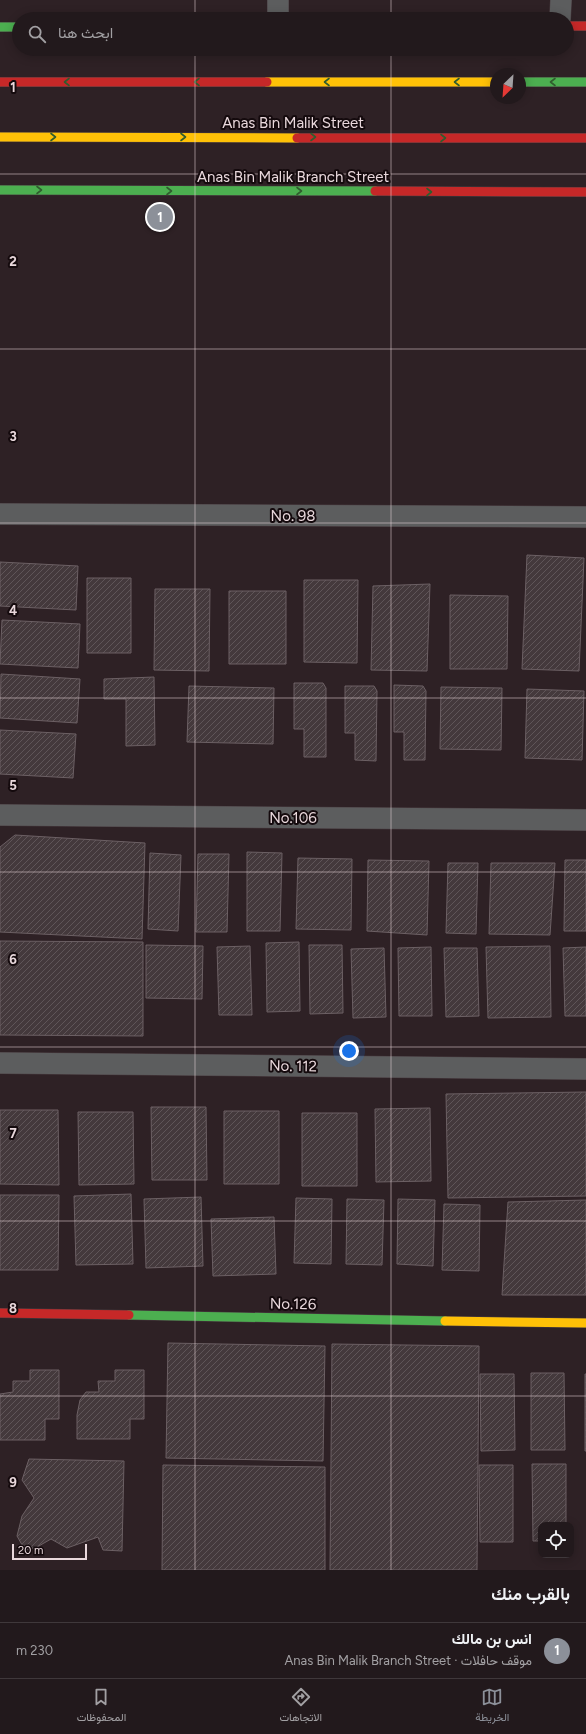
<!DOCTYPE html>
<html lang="ar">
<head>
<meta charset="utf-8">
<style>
	body { margin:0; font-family:Figtree,Vazirmatn,sans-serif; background:#2a2225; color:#f1f3f6; direction:rtl }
	.controls { position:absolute; right:12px; bottom:12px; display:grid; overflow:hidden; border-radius:8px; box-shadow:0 2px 10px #0003 }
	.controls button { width:36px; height:36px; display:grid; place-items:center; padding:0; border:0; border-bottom:1px solid #3f383b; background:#22191c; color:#f1f3f6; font:20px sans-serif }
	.compass { position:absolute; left:490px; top:68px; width:36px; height:36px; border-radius:50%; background:#22191c; box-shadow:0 2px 10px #0003; rotate:205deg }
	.scale { position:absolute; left:12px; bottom:10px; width:75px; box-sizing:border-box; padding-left:4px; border:2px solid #e9d8dc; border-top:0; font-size:11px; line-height:14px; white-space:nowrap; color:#e9d8dc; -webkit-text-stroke:3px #140a0d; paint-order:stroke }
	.you { position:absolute; left:349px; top:1051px; width:14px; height:14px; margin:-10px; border:3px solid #fff; border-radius:50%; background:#1a73e8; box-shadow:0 0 0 6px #1a73e833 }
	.badge { display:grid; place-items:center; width:26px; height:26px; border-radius:50%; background:#8c9099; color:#fff; font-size:13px; font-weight:700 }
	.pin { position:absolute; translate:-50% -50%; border:2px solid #fff; box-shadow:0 1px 4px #0006 }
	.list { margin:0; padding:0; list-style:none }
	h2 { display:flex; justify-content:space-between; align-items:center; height:52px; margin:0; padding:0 16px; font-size:17px }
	h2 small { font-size:13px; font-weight:400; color:#a2a0a3 }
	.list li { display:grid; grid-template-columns:26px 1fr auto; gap:12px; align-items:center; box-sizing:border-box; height:56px; padding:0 16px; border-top:1px solid #3f383b }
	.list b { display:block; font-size:15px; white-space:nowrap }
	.list p { margin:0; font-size:13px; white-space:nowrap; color:#a2a0a3 }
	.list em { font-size:13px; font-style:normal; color:#a2a0a3 }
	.icon { flex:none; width:22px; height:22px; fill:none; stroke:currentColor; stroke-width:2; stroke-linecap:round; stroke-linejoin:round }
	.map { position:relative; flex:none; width:586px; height:1570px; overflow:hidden; direction:ltr }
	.search { position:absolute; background:#22191c; box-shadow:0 2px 10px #0003; left:12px; right:12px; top:12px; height:44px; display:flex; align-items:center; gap:10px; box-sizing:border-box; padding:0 14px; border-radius:22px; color:#a2a0a3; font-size:15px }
	.sheet { height:108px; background:#22191c }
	nav { display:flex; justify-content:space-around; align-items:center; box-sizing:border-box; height:56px; border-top:1px solid #3f383b; background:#22191c; font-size:11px; color:#a2a0a3 }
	nav a { display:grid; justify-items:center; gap:2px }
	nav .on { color:#8c9099 }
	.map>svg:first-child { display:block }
</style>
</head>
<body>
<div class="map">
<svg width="586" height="1570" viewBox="0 0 586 1570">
	<defs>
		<pattern id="building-hatch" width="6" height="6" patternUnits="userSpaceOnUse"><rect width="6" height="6" fill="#44393c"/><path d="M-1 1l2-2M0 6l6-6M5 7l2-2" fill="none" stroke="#5f5558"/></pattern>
	</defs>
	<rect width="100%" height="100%" fill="#2e2125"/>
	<!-- building -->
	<path fill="url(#building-hatch)" stroke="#6c6064" d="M527,555L584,558L579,671L522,669Z
		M0,562L78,566L76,610L0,606Z
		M87,578H131V653H87Z
		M304,580H358L357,663L304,662Z
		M430,584L427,671L371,670L373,586Z
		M155,589H210L209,671L154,670Z
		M229,591H286V664H229Z
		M450,595L508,596L507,669H450Z
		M2,620L80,624L78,668L0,664Z
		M1,674L80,679L77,723L0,718Z
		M154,677L155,745L126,746V699H104V679Z
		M294,683H323L326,688V757H304V729H294Z
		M394,685L423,686L426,691L425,760H404V732H394Z
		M189,686L274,688L273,744L187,742Z
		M345,686H374L377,691L376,761L355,760V733H345Z
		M441,687L502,688L501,750L440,749Z
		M527,689L584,691L582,760L525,758Z
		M0,730L76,734L73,778L0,774Z
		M15,835L145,843L142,939L0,932V847Z
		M247,852L282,853L280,931H247Z
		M150,853L181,855L178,931L148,929Z
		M198,854H229L227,932H196Z
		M298,858L352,859L351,930L296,929Z
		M368,860L429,861L427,935L367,931Z
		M565,860H586V931H564Z
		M448,863H478L476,934L446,933Z
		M491,863H555L550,935L489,934Z
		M0,941L143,942V1036L0,1035Z
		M299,942L300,1011L267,1012L266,943Z
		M146,945L203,946L202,999L146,998Z
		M309,945H342L343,1013L310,1014Z
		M250,946L252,1015H219L217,947Z
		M550,946L551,1017L488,1018L486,947Z
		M431,947L432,1016H399L398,948Z
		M586,947V1016H565L563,948Z
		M384,948L386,1017L353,1018L351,949Z
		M444,948H477L479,1016L446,1017Z
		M586,1092V1196L448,1198L446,1094Z
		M151,1107H206L207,1180H152Z
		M430,1108L431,1181L376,1182L375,1109Z
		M0,1110H58L59,1185L0,1184Z
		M224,1111H279V1184H224Z
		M78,1112H133L134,1184L79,1185Z
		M302,1113H357V1186H302Z
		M131,1194L133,1264L76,1265L74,1196Z
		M0,1195H59L58,1270H0Z
		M201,1197L203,1266L146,1268L144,1199Z
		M296,1198L332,1199L331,1264L294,1263Z
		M347,1199L384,1200L382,1265L346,1264Z
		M398,1199L435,1200L433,1266L397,1264Z
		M586,1200V1295H502L508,1202Z
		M444,1204L480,1205L479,1271L442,1270Z
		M274,1217L276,1274L213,1276L211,1219Z
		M168,1343L325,1346L323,1461L166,1458Z
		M332,1344L479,1346L477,1570H330Z
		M30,1370H59V1419H45V1440H0V1394L13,1392V1381H30Z
		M115,1370H144V1419H130V1439H77V1415L80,1400L86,1392H99L98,1381H115Z
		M531,1373H564L565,1450H531Z
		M480,1374H514L515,1450L481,1451Z
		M585,1374H586V1451H585Z
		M29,1459L124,1461L122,1551L103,1550L98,1537L67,1548L51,1539L37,1547L25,1550L17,1536L22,1516L34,1498L22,1480Z
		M532,1464H566V1525H541V1541H533Z
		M163,1465L325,1467V1570H162Z
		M479,1465H513V1542H480Z"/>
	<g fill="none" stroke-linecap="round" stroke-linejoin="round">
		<defs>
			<path id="street" d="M278,19V0
				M560,19L561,0
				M0,514L586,517
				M0,815L586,820
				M0,1063L586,1069"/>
			<path id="fast" d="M0,27H19
				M520,82H586
				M0,190L375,191
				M129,1315L445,1321"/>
			<path id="slow" d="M267,82H496
				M0,137L297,138
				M445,1321L586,1323"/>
			<path id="jam" d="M567,26H586
				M0,82H267
				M297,138H586
				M375,191L586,192
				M0,1313L129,1315"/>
		</defs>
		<!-- street casing -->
		<use href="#street" stroke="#4b3f43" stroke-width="22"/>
		<!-- fast casing -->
		<use href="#fast" stroke="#4b3f43" stroke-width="10"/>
		<!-- slow casing -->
		<use href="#slow" stroke="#4b3f43" stroke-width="10"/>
		<!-- jam casing -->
		<use href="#jam" stroke="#4b3f43" stroke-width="10"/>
		<!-- street -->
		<use href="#street" stroke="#5c5d5e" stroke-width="21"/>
		<!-- fast -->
		<use href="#fast" stroke="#4caf50" stroke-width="9"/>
		<!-- slow -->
		<use href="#slow" stroke="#ffc107" stroke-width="9"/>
		<!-- jam -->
		<use href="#jam" stroke="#c62828" stroke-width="9"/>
	</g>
	<!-- one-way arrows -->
	<defs><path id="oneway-chevron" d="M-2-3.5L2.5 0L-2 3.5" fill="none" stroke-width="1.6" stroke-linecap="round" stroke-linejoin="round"/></defs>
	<g stroke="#305c2e">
		<use href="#oneway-chevron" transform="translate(67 82) rotate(180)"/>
		<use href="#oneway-chevron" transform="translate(197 82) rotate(180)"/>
		<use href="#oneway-chevron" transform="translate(327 82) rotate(180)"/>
		<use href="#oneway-chevron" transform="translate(457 82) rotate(180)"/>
		<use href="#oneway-chevron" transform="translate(553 82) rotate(180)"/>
		<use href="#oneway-chevron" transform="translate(53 137)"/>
		<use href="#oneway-chevron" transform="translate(183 137)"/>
		<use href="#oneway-chevron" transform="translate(313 137)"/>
		<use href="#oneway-chevron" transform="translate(443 138)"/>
		<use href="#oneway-chevron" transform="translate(39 190)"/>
		<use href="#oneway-chevron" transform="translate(169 191)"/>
		<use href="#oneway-chevron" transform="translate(299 191)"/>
		<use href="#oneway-chevron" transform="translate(429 192)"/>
	</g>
	<!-- grid -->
	<path fill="none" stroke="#e9d8dc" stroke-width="1" stroke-opacity="0.55" d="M195,0V19M391,0V19M195,49V1570M391,49V1570M0,174H586M0,349H586M0,523H586M0,698H586M0,872H586M0,1047H586M0,1221H586M0,1396H586"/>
	<g text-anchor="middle" stroke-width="4" stroke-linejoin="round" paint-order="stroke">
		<!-- street labels -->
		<g font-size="15" fill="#e9d8dc" stroke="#140a0d">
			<text x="293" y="128">Anas Bin Malik Street</text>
			<text x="293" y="182">Anas Bin Malik Branch Street</text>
			<text x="293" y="521">No. 98</text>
			<text x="293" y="823">No.106</text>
			<text transform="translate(293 1066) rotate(1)" y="5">No. 112</text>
			<text transform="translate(293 1304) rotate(1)" y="5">No.126</text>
		</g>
	</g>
	<g font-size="13" text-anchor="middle" font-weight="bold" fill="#e9d8dc" stroke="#140a0d" stroke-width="4" stroke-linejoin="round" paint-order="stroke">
		<text x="13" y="92">1</text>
		<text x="13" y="266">2</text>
		<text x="13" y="441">3</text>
		<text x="13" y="615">4</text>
		<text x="13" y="790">5</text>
		<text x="13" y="964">6</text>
		<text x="13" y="1138">7</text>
		<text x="13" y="1313">8</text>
		<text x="13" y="1487">9</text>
	</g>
</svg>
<div class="controls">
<button><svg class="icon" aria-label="locate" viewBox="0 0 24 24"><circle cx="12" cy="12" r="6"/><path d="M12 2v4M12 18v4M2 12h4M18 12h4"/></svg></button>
</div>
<svg class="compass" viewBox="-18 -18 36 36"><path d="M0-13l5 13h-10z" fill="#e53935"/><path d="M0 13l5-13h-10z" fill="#a2a0a3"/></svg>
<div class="scale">20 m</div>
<div class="you"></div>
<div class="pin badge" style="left:160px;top:217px">1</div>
<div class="search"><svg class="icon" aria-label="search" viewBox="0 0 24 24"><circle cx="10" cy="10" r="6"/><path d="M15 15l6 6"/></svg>ابحث هنا</div>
</div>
<section class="sheet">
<h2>بالقرب منك<small></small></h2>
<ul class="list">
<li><span class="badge">1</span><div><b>انس بن مالك</b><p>موقف حافلات · Anas Bin Malik Branch Street</p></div><em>230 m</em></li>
</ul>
</section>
<nav>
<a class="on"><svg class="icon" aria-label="map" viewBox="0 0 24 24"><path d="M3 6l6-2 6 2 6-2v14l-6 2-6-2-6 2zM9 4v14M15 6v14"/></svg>الخريطة</a>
<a><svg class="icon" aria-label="directions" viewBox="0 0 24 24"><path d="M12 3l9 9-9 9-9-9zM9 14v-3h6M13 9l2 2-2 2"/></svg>الاتجاهات</a>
<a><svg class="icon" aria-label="saved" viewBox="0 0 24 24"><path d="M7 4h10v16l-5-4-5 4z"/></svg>المحفوظات</a>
</nav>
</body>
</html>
